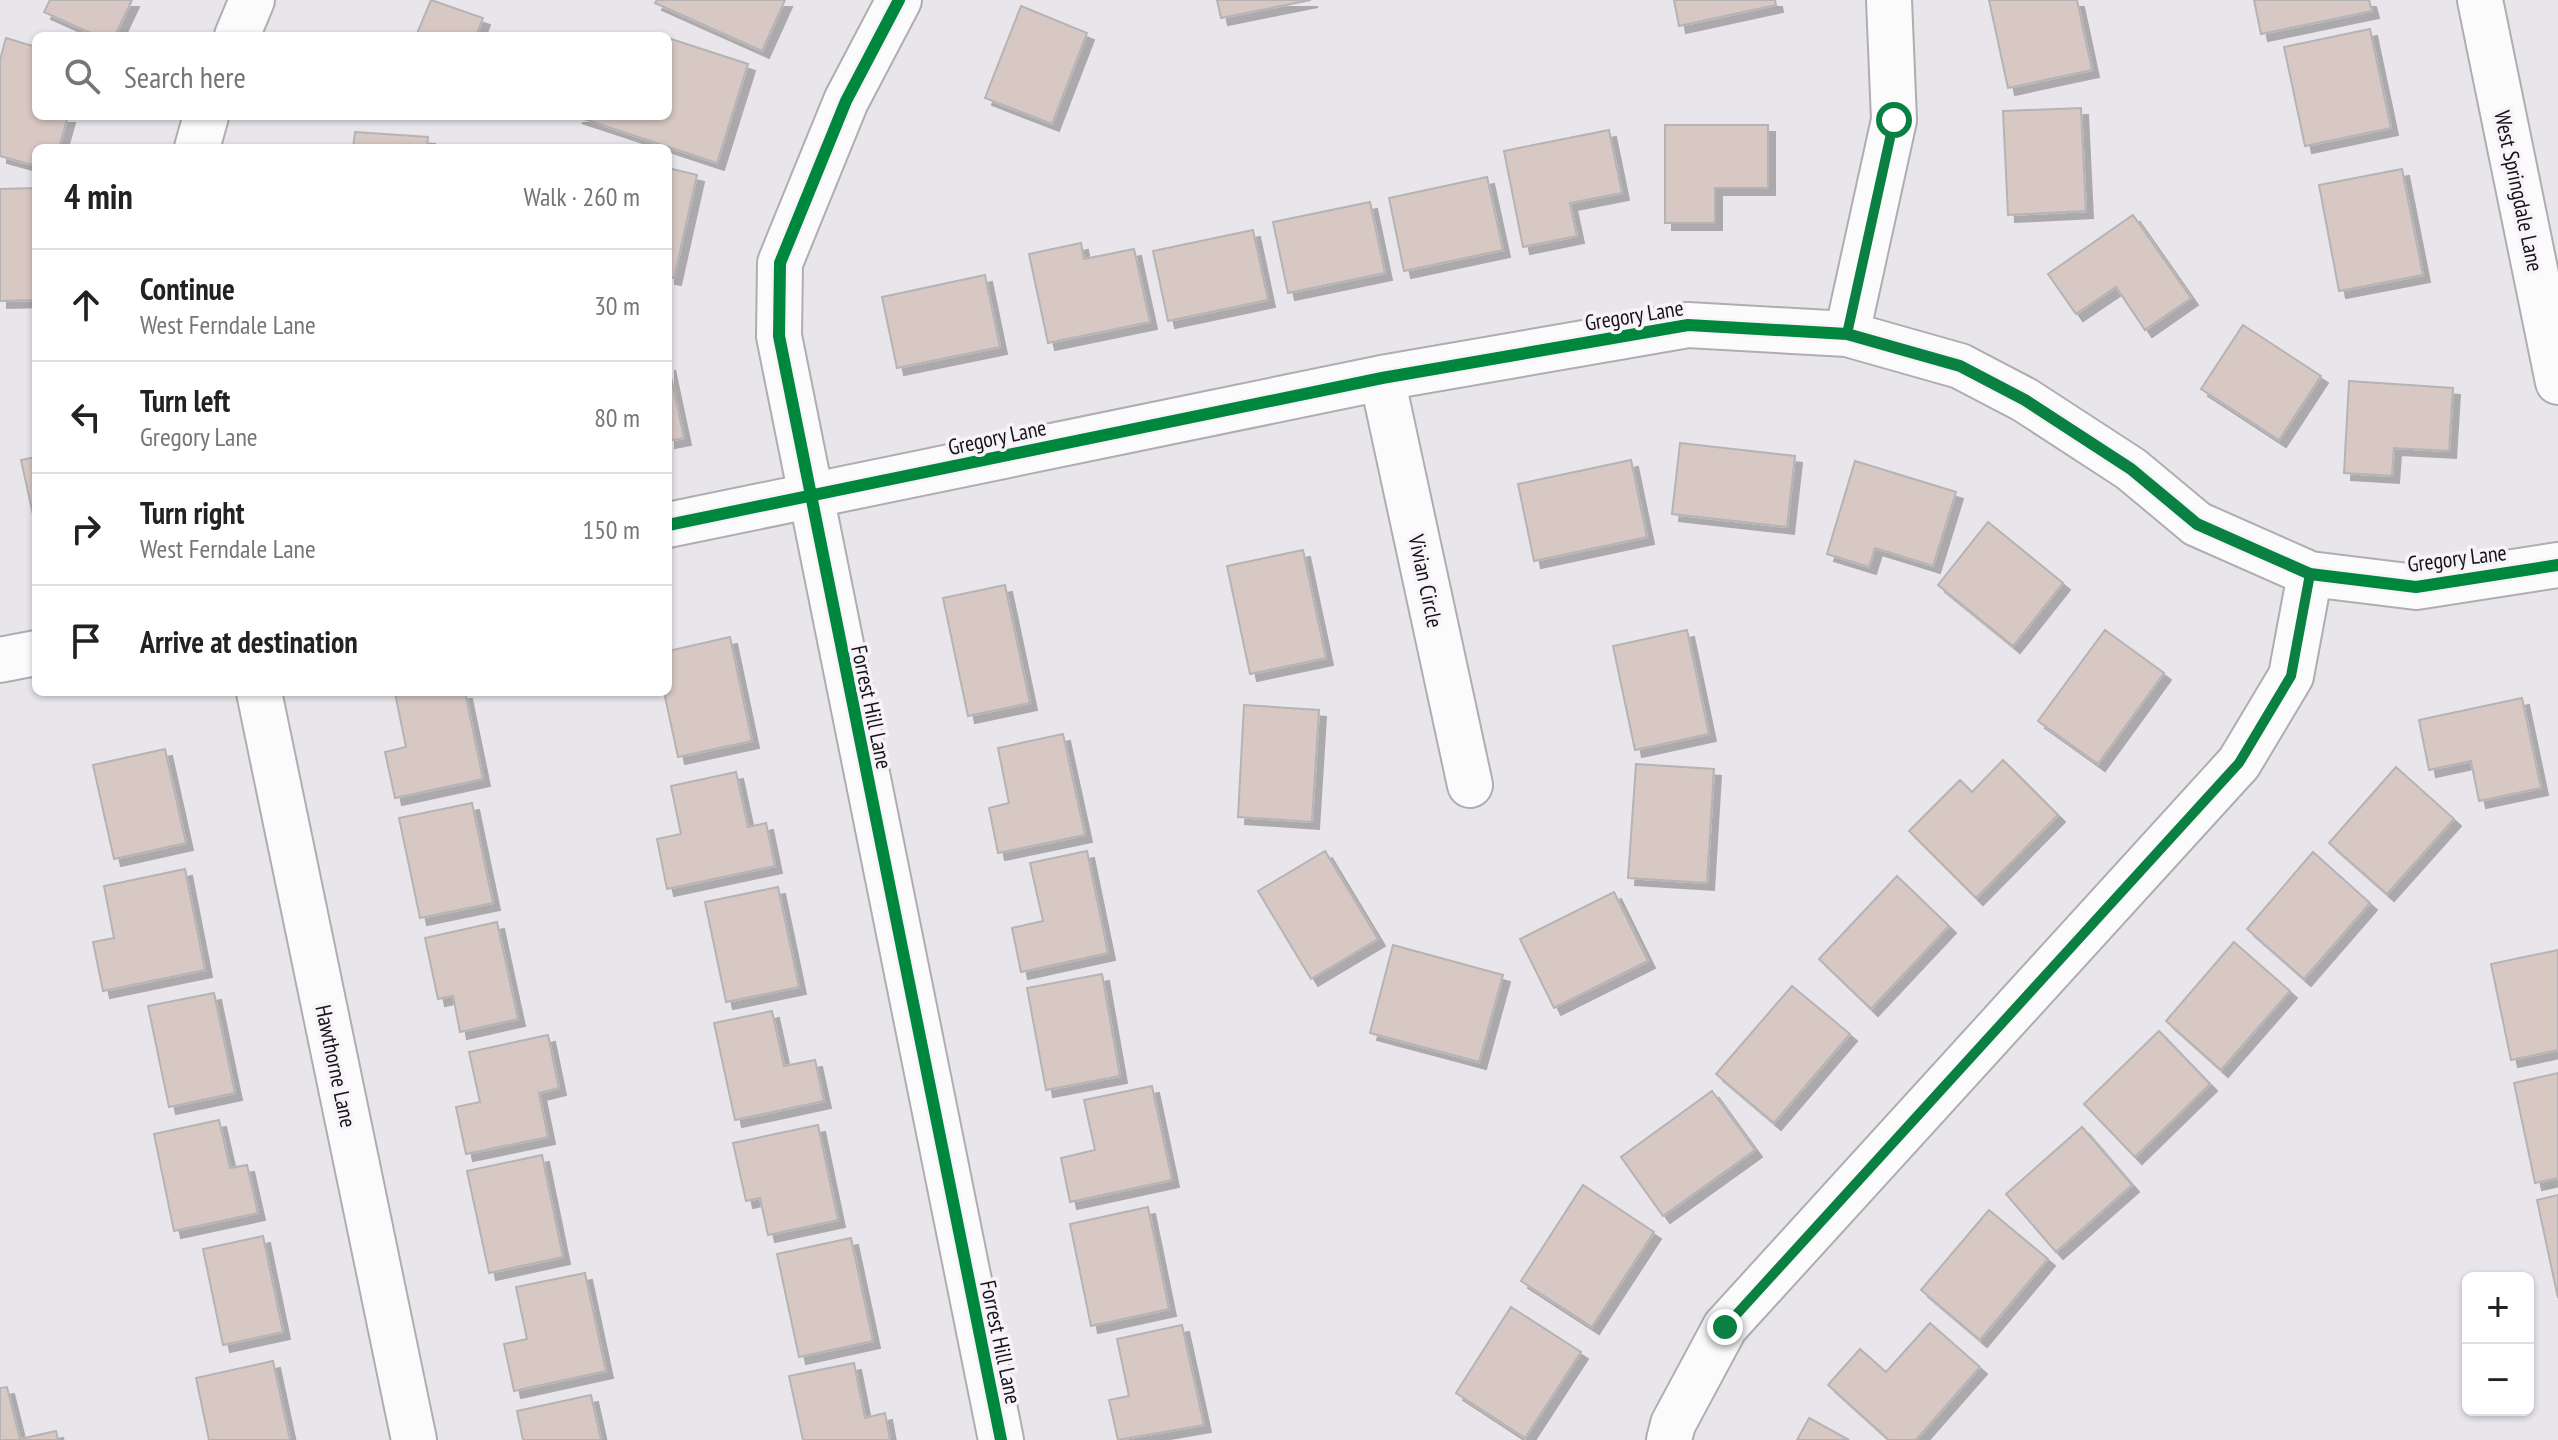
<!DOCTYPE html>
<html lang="en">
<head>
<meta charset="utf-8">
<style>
	body { margin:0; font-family:"PT Sans Narrow",sans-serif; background:#f6f6f6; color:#222 }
	.controls { position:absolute; right:24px; bottom:24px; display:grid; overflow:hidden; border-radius:12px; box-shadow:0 2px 6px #0004 }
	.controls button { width:72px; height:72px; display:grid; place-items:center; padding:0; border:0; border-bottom:2px solid #e0e0e0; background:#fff; color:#222; font:40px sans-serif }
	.stop { position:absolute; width:24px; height:24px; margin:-18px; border:6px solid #0b8043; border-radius:50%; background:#fff }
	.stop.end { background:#0b8043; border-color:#fff; box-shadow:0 2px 8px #0008 }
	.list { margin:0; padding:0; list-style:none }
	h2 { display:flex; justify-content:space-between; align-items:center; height:104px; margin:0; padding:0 32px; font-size:34px }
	h2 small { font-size:26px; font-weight:400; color:#767676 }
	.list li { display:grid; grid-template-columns:52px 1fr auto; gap:24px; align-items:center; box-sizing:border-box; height:112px; padding:0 32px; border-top:2px solid #e0e0e0 }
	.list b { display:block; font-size:30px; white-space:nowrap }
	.list p { margin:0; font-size:26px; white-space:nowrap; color:#767676 }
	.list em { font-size:26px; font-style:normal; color:#767676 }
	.icon { flex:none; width:44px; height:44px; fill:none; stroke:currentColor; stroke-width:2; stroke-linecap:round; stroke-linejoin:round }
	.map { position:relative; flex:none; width:2558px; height:1440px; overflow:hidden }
	.search { position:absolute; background:#fff; box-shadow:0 2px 6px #0004; left:32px; top:32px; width:640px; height:88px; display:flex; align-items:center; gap:20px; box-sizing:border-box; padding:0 28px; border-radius:12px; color:#767676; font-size:30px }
	.panel { position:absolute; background:#fff; box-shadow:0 2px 6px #0004; left:32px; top:144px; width:640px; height:552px; border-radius:12px }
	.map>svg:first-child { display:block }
</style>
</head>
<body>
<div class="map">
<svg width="2558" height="1440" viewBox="0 0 2558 1440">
	<defs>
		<filter id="shadow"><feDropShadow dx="7" dy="7" stdDeviation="0" flood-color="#0004"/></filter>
	</defs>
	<rect width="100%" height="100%" fill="#e9e6eb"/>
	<!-- building -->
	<path fill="#d7c8c3" stroke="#b6b3b5" stroke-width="2" filter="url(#shadow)" d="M50,0H132L115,36H97L44,12Z
		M431,0L483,18L476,36H416Z
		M657,0H785L762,51L655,3Z
		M1217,0H1311L1221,18Z
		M1674,0H1775L1776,5L1679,26Z
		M1989,0H2077L2092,70L2008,88Z
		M2254,0H2369L2372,11L2261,34Z
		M1021,6L1087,33L1052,124L985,98Z
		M2370,29L2391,128L2305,146L2284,47Z
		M6,38L36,47V116H68L59,148H36V166L0,156V60Z
		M668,38L748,64L717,163L575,116H668Z
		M2081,108L2086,211L2008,215L2003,111Z
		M1665,125H1768V188H1715V223H1665Z
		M1609,130L1622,193L1570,203L1577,236L1523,247L1504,151Z
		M355,132L428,137L427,148H353Z
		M668,168L697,175L674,278L668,277Z
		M2402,169L2423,275L2339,291L2319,185Z
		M1487,177L1503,250L1404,271L1389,198Z
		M36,188V300L0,301V189Z
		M1370,202L1385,273L1288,293L1273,222Z
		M2133,215L2191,298L2145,330L2116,287L2076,314L2048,274Z
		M1253,230L1268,300L1168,321L1153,251Z
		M1081,243L1084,259L1134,249L1150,322L1048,343L1029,254Z
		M985,275L1000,347L897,368L882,297Z
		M2243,325L2321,376L2279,440L2201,389Z
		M668,363L684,438L668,441Z
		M2349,381L2453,388L2449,451L2394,448L2392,476L2344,473Z
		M1680,443L1795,456L1787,527L1672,514Z
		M36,457V528L21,460Z
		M1631,460L1647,537L1534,561L1518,484Z
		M1855,461L1956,492L1933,566L1875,548L1869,567L1827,554Z
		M1988,522L2063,583L2013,646L1938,585Z
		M1303,550L1326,658L1250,674L1227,566Z
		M1005,585L1030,703L968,716L943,598Z
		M1687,630L1709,734L1635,750L1613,646Z
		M2105,630L2164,673L2098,764L2038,721Z
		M730,637L752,741L678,757L664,692H668V651Z
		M465,692L483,779L395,798L385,752L406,747L395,693Z
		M2522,698L2541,788L2479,801L2471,761L2429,770L2419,720Z
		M1244,705L1319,710L1312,822L1238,817Z
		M1063,734L1085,835L998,853L989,808L1009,803L998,748Z
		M165,749L186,843L114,859L93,765Z
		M2003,760L2058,815L1976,898L1909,831L1960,780L1972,792Z
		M1636,764L1714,769L1707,883L1628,878Z
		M2396,767L2454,819L2387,894L2329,843Z
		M736,772L748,827L766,823L775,866L667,889L657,839L681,834L671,786Z
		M472,803L493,903L420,918L399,818Z
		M1087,851L1108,953L1021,972L1012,928L1043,921L1030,863Z
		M1325,851L1378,939L1311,979L1258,891Z
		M2313,852L2370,903L2304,979L2247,929Z
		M185,869L205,970L103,991L93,942L114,938L104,886Z
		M1897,876L1949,926L1871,1009L1819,959Z
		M778,887L799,987L726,1002L705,902Z
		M1614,892L1648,961L1554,1008L1520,939Z
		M497,922L518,1019L460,1032L453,996L438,999L425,938Z
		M2234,942L2290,991L2221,1070L2166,1021Z
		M1393,945L1503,975L1479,1062L1370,1033Z
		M2558,950V1050L2511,1060L2491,964Z
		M1102,974L1120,1076L1046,1090L1027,988Z
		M1792,986L1850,1034L1774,1123L1716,1074Z
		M214,993L235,1093L169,1107L148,1006Z
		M772,1011L784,1066L815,1060L824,1101L735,1120L714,1023Z
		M2159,1031L2210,1084L2135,1157L2084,1104Z
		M548,1035L559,1088L539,1093L548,1137L466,1154L456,1107L480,1102L469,1052Z
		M2558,1073V1178L2535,1183L2514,1083Z
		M1152,1086L1172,1180L1070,1202L1061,1158L1095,1150L1084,1100Z
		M1712,1091L1755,1150L1663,1216L1621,1157Z
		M219,1120L230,1168L247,1165L258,1213L174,1231L154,1134Z
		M818,1125L838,1220L768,1235L760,1198L746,1201L733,1143Z
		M2082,1127L2132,1185L2056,1252L2006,1194Z
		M542,1155L563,1257L489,1273L467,1171Z
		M1583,1185L1654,1232L1592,1327L1521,1281Z
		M2558,1195V1298L2537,1200Z
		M1148,1207L1169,1309L1091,1326L1070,1224Z
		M1989,1210L2048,1259L1980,1340L1921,1290Z
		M263,1236L283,1332L223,1345L203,1249Z
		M851,1238L873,1341L799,1357L777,1254Z
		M585,1273L606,1371L514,1391L504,1344L527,1339L516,1287Z
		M1511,1307L1581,1352L1525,1438L1456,1393Z
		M1930,1323L1980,1367L1916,1440H1889L1828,1385L1860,1349L1886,1372Z
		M1182,1325L1204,1425L1118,1440L1109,1400L1129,1396L1117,1339Z
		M273,1361L290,1440H209L196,1378Z
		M854,1363L865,1418L885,1413L890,1440H803L789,1376Z
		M7,1387L20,1439L56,1431L58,1440H0V1388Z
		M591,1395L601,1440H523L517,1411Z
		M1809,1418L1849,1440H1797Z"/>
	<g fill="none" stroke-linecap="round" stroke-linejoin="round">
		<defs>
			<path id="street" d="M899,0L846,101L780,263L779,336L1001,1440
				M237,36L252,0
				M197,148L206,116
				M1847,334L1894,120L1889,0
				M1382,378L1470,785
				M668,525L1382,378L1688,325L1847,334L1960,366L2025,400L2131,469L2197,524L2310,574L2416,587L2558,565
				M0,660L36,653
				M259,692L414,1440
				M1669,1440L1673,1424L1725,1327L2239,763L2291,676L2310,574"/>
			<path id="secondary" d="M2480,0L2558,382"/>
		</defs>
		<!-- street casing -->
		<use href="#street" stroke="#afadb0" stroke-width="48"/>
		<!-- secondary casing -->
		<use href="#secondary" stroke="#afadb0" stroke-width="48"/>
		<!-- street -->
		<use href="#street" stroke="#fcfbfc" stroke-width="44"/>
		<!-- secondary -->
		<use href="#secondary" stroke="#fcfbfc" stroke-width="44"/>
		<defs>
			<path id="cycleway" d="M899,0L846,101L780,263L779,336L1001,1440
				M668,525L1382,378L1688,325L1847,334L1960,366L2025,400L2131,469L2197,524L2310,574L2416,587L2558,565"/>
		</defs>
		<!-- cycleway casing -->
		<use href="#cycleway" stroke="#f7f3f9" stroke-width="17"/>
		<!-- cycleway -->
		<use href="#cycleway" stroke="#00873e" stroke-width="12"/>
	</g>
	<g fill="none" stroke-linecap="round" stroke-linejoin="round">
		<!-- route -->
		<path stroke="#0b8043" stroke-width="10" d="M1725,1327L2239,763L2291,676L2310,574L2197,524L2131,469L2025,400L1960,366L1847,334L1894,120"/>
	</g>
	<g text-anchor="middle" stroke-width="7" stroke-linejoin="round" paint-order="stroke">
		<!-- street labels -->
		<g font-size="22" fill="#141315" stroke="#f7f3f9">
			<text transform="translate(2519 191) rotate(78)" y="8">West Springdale Lane</text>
			<text transform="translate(1634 315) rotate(-9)" y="8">Gregory Lane</text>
			<text transform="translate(997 437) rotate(-12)" y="8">Gregory Lane</text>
			<text transform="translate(2457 558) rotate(-7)" y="8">Gregory Lane</text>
			<text transform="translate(1426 581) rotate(78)" y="8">Vivian Circle</text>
			<text transform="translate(872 707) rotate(78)" y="8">Forrest Hill Lane</text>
			<text transform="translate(336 1066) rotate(78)" y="8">Hawthorne Lane</text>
			<text transform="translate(1001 1342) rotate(78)" y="8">Forrest Hill Lane</text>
		</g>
	</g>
</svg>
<div class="controls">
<button>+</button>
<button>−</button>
</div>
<div class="stop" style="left:1894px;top:120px"></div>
<div class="stop end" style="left:1725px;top:1327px"></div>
<div class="search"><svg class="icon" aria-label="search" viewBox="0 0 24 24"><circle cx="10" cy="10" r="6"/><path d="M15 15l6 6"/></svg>Search here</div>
<section class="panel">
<h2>4 min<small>Walk · 260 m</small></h2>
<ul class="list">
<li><svg class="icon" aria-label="ahead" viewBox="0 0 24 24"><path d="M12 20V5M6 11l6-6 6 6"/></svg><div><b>Continue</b><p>West Ferndale Lane</p></div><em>30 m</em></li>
<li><svg class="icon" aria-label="left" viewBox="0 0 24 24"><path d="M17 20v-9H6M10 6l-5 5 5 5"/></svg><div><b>Turn left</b><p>Gregory Lane</p></div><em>80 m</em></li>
<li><svg class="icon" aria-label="right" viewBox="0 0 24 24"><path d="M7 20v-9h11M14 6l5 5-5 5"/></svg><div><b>Turn right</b><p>West Ferndale Lane</p></div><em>150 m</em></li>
<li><svg class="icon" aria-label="arrive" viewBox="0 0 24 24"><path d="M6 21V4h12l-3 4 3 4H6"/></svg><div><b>Arrive at destination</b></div></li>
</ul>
</section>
</div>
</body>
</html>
